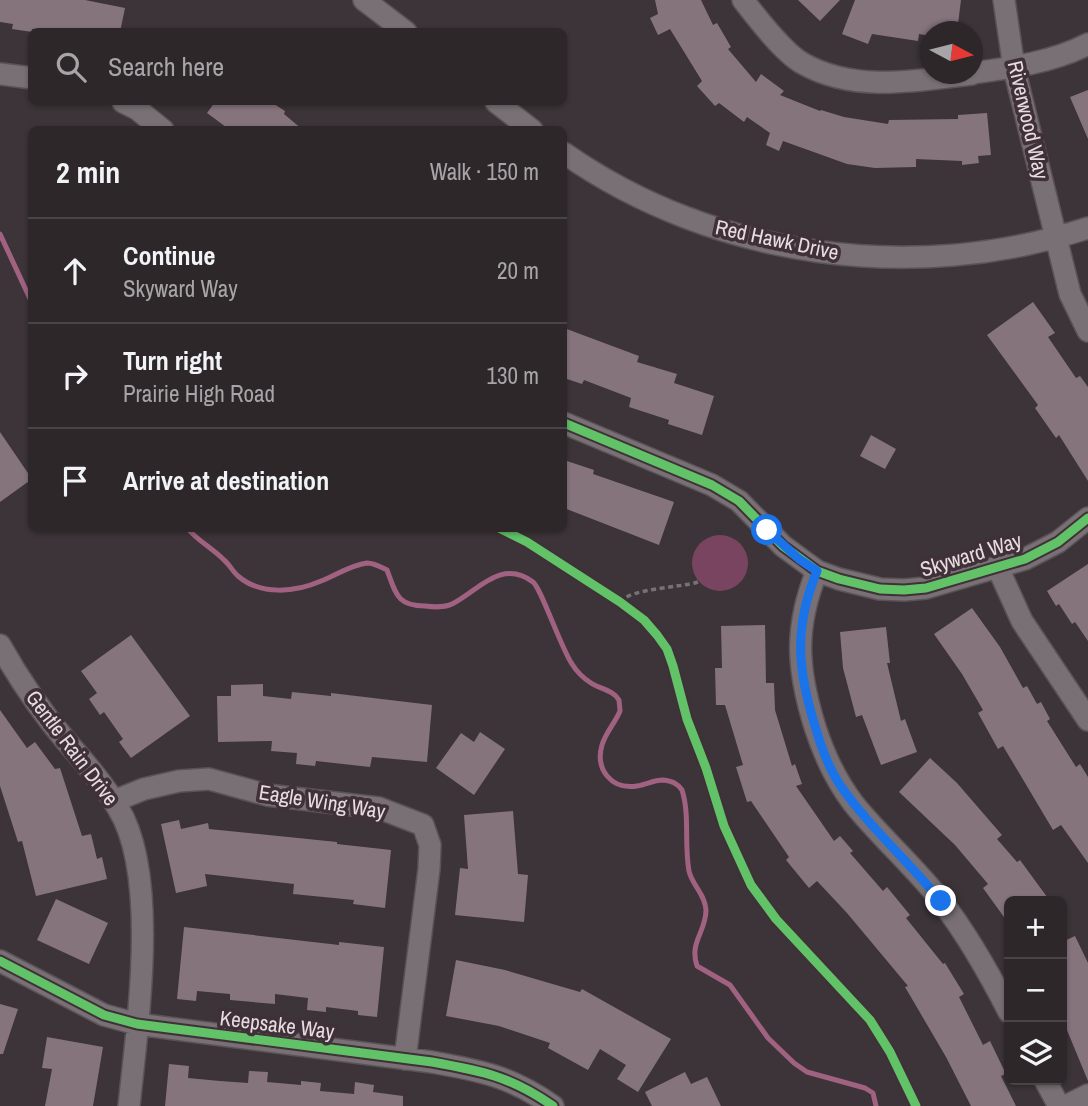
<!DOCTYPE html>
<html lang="en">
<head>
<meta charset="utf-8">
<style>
	body { margin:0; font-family:"Archivo Narrow",sans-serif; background:#352f32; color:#f1f3f6 }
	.controls { position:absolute; right:21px; bottom:21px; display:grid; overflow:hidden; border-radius:10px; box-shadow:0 2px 5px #0004 }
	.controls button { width:63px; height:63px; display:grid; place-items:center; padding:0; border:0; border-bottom:2px solid #484447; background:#2d272a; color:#f1f3f6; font:35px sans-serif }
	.compass { position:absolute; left:920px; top:21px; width:63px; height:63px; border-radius:50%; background:#2d272a; box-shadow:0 2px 5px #0004; rotate:97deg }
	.stop { position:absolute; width:21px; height:21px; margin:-16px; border:5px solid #1a73e8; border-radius:50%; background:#fff }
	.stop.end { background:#1a73e8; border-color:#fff; box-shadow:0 2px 7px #0008 }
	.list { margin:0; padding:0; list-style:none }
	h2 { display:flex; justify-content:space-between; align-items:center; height:91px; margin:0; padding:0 28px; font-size:30px }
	h2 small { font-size:23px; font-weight:400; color:#a7a5a8 }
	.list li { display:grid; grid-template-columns:46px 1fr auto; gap:21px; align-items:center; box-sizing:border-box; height:105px; padding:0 28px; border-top:2px solid #484447 }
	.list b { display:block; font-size:26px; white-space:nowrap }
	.list p { margin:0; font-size:23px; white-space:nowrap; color:#a7a5a8 }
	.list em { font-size:23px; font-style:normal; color:#a7a5a8 }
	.icon { flex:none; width:38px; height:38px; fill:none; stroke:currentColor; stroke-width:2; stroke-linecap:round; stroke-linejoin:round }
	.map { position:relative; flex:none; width:1088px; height:1106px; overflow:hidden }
	.search { position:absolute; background:#2d272a; box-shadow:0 2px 5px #0004; left:28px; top:28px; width:539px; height:77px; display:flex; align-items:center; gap:18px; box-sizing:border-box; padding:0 24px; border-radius:10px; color:#a7a5a8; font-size:26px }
	.panel { position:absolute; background:#2d272a; box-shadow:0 2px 5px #0004; left:28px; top:126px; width:539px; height:406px; border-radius:10px }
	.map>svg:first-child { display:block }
</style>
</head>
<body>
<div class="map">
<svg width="1088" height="1106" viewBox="0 0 1088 1106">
	<rect width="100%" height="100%" fill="#3c3438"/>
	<!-- green -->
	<path fill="#79445f" d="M692 563a28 28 0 1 1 56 0a28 28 0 1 1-56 0Z"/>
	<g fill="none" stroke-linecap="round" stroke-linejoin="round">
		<!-- stream -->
		<path stroke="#a16282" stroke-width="5" d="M0,234L32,303
			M187,528C198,541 212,548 224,560C230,565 233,572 238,576C261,596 296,592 321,581C336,575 351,565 367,563C374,563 381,567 387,570C396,594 397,606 425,606C434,607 444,608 452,604C478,591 501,558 533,582C541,588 561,648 572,664C577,672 583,678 591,683C600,689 613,690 619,700C619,701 620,709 620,711C615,723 606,732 602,745C595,769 611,790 637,786C646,785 653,780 663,780C672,781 677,783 682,790C690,815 684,844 689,871C692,885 705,894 706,910C706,932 689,942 697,966L730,985L768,1038L794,1063L807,1072L865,1088L873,1093L876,1106"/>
	</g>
	<!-- building -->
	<path fill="#86747d" d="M0,0H85L125,8L120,32H52L32,29V32L12,29L13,24L0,22Z
		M655,0H701L713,25L717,23L731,47L728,49L756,82L761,74L784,91L780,95L820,111L821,110L844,117L888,124L889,120L958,119V115L987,113L991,155L978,156L979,163L962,165V161L916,159V167L875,168L847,164L783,141L779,151L766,145L770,133L747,117L744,122L719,103L715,106L697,86L702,81L670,29L658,35L650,18L658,14Z
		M798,0H840L820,21Z
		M855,0H961L957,32H930V36L919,34L918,41L872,34L868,44L842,34Z
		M1088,90V139L1070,97Z
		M215,102H271L285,111L284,114L303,130H230L207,113Z
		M1033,302L1055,333L1048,337L1076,378L1080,376L1088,387V481L1059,435L1056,438L1035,408L1038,405L987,335Z
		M564,328L639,356L637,362L677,374L674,383L714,396L702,435L668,424L669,420L629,407L631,398L584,380L582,384L564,378Z
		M0,432L32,479L0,502Z
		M871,435L896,449L885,469L860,456Z
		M564,460L594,470L593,474L674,502L659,545L564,508Z
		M1088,564V641L1075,622L1072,624L1059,604L1056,606L1047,591Z
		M972,608L1000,647L1023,688L1027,686L1037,704L1041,702L1050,719L1047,721L1076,767L1080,764L1088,777V863L1061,825L1053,830L1003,746L998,749L978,713L983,710L962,674L934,634Z
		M765,625L766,683H774L775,710L792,766L795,764L802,784L796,786L834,841L840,836L853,851L850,853L883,891L887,887L910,915L906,918L943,964L945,963L964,994L959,997L983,1045L990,1041L1006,1074L1001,1076L1016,1106H971L946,1057L905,987L908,986L847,913L817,881L809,888L786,860L789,857L751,801L747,802L736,767L743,765L725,705H716L715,668H722L721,626Z
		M886,627L890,663H887L901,721L905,719L917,752L881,765L862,715L856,717L843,668L840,632Z
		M131,635L190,716L131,758L119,742L123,739L104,712L100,715L89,699L97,693L81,671Z
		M263,684V696L291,699L292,692L331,696V693L432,705L427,762L372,757L370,767L316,761L315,766L296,764L297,753L271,751L272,741L218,742L217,696H231V685Z
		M0,710L27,748L35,742L55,769L60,768L82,836L91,834L97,859L102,857L107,879L36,896L22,841L18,842L0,786Z
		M480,732L505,749L474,795L436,768L461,733L474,742Z
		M930,758L957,783L1002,835L997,839L1017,862L1020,860L1050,901H1009V924L983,888L988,884L955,845L899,792Z
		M513,811L518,874L528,875L524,922L455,915L460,868L468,869L464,815Z
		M179,820L181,829L208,823L209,829L337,842V844L391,850L385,908L353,904L354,900L293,894L294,884L205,874L207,886L176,893L161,824Z
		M56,899L108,923L89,964L37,940Z
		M184,927L339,945V942L384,947L377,1017L358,1015V1011L326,1007V1012L307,1010L308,998L275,994V1004L230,1000V994L197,991L196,1001L177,999Z
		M1075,936L1088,963V1081L1062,1018V942Z
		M456,960L505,970L580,992L582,989L671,1039L638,1092L617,1079L626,1065L600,1049L588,1070L548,1048L550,1043L499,1026L446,1016Z
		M0,1004L18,1009L3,1054H0Z
		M47,1037L103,1047L93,1106H45L52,1069L42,1068Z
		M169,1064L189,1066L188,1078L220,1081L248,1083L249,1071L268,1072L267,1082L301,1085V1081L321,1083L320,1091L354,1094L355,1082L374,1085L373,1092L403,1096V1106H165Z
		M685,1072L691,1084L707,1077L721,1106H652L645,1092Z"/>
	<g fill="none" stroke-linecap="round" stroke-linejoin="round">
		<defs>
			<path id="minor" d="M364,0L406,32
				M743,0C757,18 783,52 802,63C854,93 917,81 972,74
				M1004,0L1014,68L1070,294L1088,331
				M972,73C1011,68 1053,62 1088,44
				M0,74L32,78
				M123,102L137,109L163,130
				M496,102L532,130
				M564,153C714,258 914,285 1088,228
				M564,423L712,485L739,501L783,546L817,571L839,579L880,589L904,590L926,588L1025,559L1058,542L1088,518
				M998,568L1022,621L1088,720
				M817,571C794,628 797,669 815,727C824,755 835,779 853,803C881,838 915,867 942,902C969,937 989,973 1009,1012
				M0,645C19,679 41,711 66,741C85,763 103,783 118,808C160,876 137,1027 129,1106
				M114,801L144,789L179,781L209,779L267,795L379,808L423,825L430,845L429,869L405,1059
				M0,961L104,1015L137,1024L432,1062C482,1071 510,1076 553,1106
				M1045,1080L1059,1106
				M1066,1106L1088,1095"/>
		</defs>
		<!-- minor casing -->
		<use href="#minor" stroke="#5a5256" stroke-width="24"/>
		<!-- path -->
		<path stroke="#787174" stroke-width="3.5" stroke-dasharray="5 3.5" stroke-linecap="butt" d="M620,602C631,588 679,588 698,582"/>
		<!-- minor -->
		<use href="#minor" stroke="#787074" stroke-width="21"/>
		<defs>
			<path id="cycleway" d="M564,423L712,485L739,501L783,546L817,571L839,579L880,589L904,590L926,588L1025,559L1058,542L1088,518
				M499,528L527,542L620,602L644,620L657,635L667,649L673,666L687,719L706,768L724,826L751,885L776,919L870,1020L890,1052L916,1106
				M0,961L104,1015L137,1024L432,1062C482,1071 510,1076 553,1106"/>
		</defs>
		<!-- cycleway casing -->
		<use href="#cycleway" stroke="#403038" stroke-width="13"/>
		<!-- cycleway -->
		<use href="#cycleway" stroke="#61c268" stroke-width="9"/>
	</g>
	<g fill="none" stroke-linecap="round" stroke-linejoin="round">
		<!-- route -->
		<path stroke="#1a73e8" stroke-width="9" d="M767,530L799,559L817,571C794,627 797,668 815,726C821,747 828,767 840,785C869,827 909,862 941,901"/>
	</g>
	<g text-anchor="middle" stroke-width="7" stroke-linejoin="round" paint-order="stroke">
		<!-- street labels -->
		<g font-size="21" fill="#e7dce1" stroke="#403038">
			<text transform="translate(1028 120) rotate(77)" y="7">Riverwood Way</text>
			<text transform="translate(777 240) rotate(12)" y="7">Red Hawk Drive</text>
			<text transform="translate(971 555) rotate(-17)" y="7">Skyward Way</text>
			<text transform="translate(72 748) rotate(53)" y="7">Gentle Rain Drive</text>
			<text transform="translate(322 802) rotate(9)" y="7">Eagle Wing Way</text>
			<text transform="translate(277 1025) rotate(7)" y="7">Keepsake Way</text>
		</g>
	</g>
</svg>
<div class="controls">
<button>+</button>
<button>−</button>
<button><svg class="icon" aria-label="layers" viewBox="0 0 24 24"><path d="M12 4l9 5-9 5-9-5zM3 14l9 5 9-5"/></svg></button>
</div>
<svg class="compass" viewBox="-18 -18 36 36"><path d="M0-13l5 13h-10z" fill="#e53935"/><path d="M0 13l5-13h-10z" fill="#a7a5a8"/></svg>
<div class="stop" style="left:767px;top:530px"></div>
<div class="stop end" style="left:941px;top:901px"></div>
<div class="search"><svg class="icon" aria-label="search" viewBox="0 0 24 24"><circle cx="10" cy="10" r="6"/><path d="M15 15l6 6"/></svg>Search here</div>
<section class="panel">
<h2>2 min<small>Walk · 150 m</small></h2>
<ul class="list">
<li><svg class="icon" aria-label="ahead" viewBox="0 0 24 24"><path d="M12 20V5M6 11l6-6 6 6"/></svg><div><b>Continue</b><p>Skyward Way</p></div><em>20 m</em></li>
<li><svg class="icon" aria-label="right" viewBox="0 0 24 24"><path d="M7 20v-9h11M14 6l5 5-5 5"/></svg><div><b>Turn right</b><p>Prairie High Road</p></div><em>130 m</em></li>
<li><svg class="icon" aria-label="arrive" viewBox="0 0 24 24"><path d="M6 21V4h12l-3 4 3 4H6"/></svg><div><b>Arrive at destination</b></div></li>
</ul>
</section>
</div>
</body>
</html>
